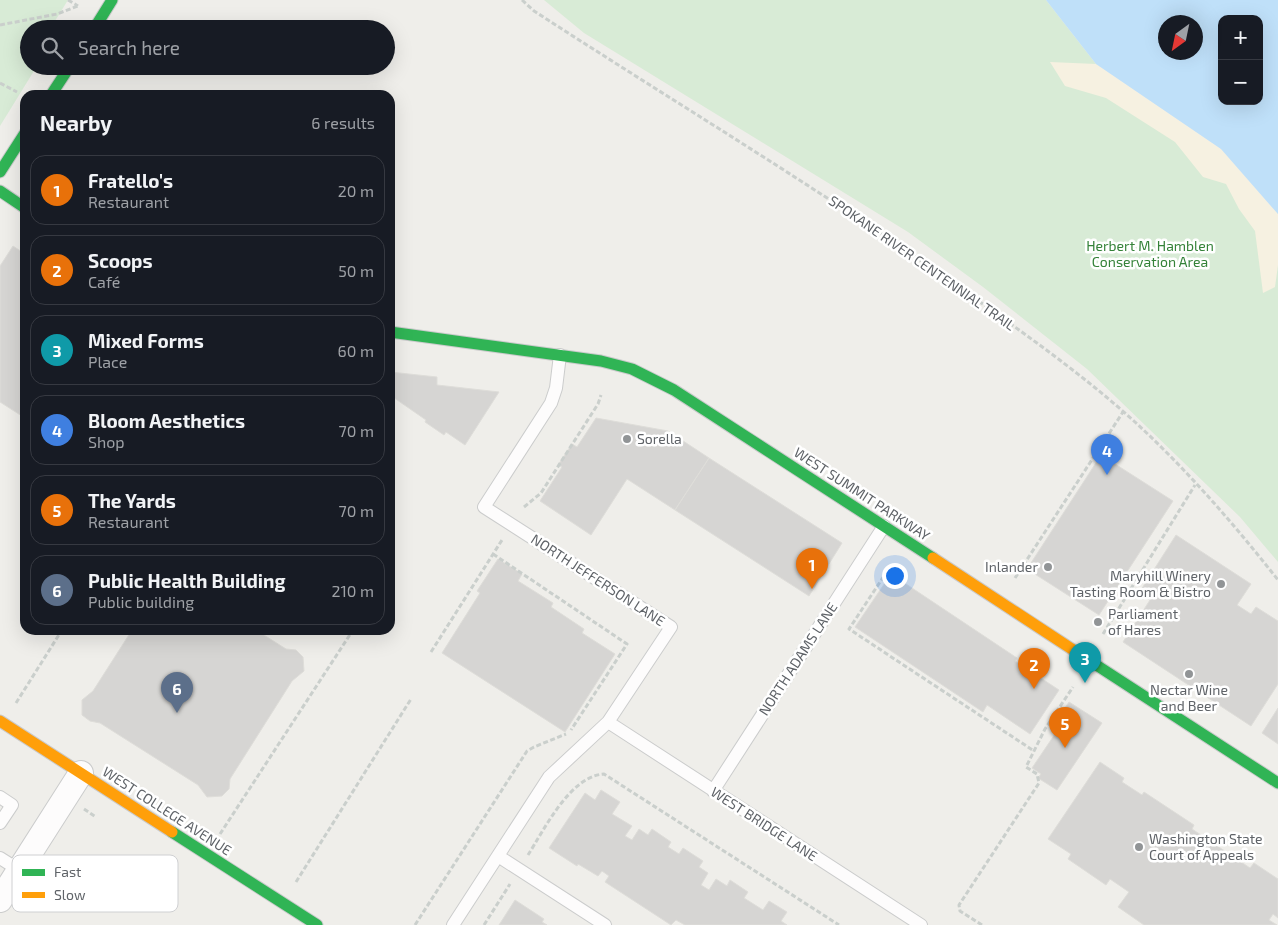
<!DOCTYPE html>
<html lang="en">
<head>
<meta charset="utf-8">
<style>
	body { margin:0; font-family:"Exo 2",sans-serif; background:#20242c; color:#f1f3f6 }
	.controls { position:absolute; right:15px; top:15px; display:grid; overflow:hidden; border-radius:10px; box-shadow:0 5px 20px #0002 }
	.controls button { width:45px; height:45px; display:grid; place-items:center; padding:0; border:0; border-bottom:1px solid #363941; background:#171b24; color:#f1f3f6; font:25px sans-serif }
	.compass { position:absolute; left:1158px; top:15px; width:45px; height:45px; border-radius:50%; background:#171b24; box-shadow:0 5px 20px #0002; rotate:213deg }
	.you { position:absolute; left:894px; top:575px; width:18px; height:18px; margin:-12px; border:4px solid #fff; border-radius:50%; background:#1a73e8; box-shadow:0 0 0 8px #1a73e833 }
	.badge { display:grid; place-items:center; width:32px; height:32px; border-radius:50%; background:#8c9099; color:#fff; font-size:16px; font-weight:700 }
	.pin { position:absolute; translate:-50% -41px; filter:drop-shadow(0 1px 2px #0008) }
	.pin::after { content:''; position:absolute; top:26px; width:18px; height:15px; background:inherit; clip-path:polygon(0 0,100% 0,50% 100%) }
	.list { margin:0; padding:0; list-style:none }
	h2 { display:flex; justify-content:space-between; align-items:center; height:65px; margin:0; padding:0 20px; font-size:21px }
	h2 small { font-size:16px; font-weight:400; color:#9ea1a6 }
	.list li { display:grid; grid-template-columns:32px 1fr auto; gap:15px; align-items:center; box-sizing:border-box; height:70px; margin:0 10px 10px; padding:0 10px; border:1px solid #363941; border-radius:15px }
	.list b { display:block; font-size:19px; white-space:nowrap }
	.list p { margin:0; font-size:16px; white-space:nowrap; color:#9ea1a6 }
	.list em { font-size:16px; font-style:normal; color:#9ea1a6 }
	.icon { flex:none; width:28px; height:28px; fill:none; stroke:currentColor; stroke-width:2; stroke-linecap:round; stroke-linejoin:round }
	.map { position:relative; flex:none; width:1278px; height:925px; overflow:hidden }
	.search { position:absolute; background:#171b24; box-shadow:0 5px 20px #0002; left:20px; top:20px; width:375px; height:55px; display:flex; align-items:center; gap:12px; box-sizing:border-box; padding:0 18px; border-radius:28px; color:#9ea1a6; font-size:19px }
	.panel { position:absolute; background:#171b24; box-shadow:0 5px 20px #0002; left:20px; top:90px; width:375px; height:545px; border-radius:15px }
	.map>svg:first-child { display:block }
</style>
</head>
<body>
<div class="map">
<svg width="1278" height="925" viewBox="0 0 1278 925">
	<rect width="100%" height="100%" fill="#efeeea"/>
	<!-- green -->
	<path fill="#d8ebd6" d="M0,0H68L50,29H29V66H37L0,126Z
		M544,0H1046L1096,64L1278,214V562L1240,517L1087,369L983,287L908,232L584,33Z"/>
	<!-- sand -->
	<path fill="#f6f1e1" d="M1050,62L1096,64L1221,149L1278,214V265L1275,287L1263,293L1255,231L1239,209L1226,184L1203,177L1175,142L1106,98L1065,86Z"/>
	<!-- water -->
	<path fill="#bfe0f9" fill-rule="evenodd" d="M1046,0H1278V214L1221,149L1096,64ZM1222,19H1259V101H1222ZM1166,22H1196V52H1166Z"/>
	<!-- building -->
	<path fill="#d6d5d3" stroke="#deddd9" d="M13,246L25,254V418L0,402V266Z
		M390,372L437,377V385L499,392L465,445L446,432L444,435L425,422L426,420L390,395Z
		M596,418L668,431L709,458L675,510L627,479L591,535L540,501L562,467L558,465L572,444L577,447Z
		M1101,455L1173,501L1099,615L1027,569Z
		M709,458L842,543L809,596L675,510Z
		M1176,535L1251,584L1237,605L1251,614L1256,607L1278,621V684L1251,726L1123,642L1150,600L1139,593Z
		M498,559L522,574L518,581L553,603L551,607L584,629L582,633L615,654L565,732L442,653L480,593L477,591Z
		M891,574L1017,658L1015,661L1059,690L1030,734L987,705L983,712L855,627Z
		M132,630H256L286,649L296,650L303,657L304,671L292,681L230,779L229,789L222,796L207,797L198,785L100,723L90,721L82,715V700L93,691Z
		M1069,702L1102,723L1057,790L1038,778L1041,774L1032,768L1059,728L1054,724Z
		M1278,708V744L1262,733Z
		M1100,762L1124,778L1122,782L1142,795L1144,792L1194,825L1192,829L1250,868L1254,863L1278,879V918L1273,914L1269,920L1277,925H1144L1118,907L1129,892L1110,879L1106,885L1068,859L1071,854L1048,839Z
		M601,790L620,802L612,814L632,826L625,836L632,840L639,829L648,835L652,829L671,842L668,847L679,854L683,848L703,861L699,867L708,873L701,885L709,890L716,879L727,886L730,880L748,892L744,898L763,910L769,901L787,912L781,921L787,925H685L676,920L671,925L605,882L609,876L602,871L598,876L578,864L577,866L549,848L585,793L595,800Z
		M515,900L544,919L542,922L547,925H499Z"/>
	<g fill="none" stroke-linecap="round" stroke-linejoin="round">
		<defs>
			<path id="lane" d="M608,722L921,925
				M713,791L884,526
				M0,797L12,805L0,823
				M498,856L605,925
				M0,858L19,870
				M453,925L549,777L608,722L671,627L484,507L551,403L556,388L560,355"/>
			<path id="street" d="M0,900L81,773"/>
			<path id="fast" d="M94,29L112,0
				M51,95L70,66
				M0,172L25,133
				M0,191L25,208
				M390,332L601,361L632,369L674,390L933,558
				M1087,659L1278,783
				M172,832L317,925"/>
			<path id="slow" d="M933,558L1087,659
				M0,721L172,832"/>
		</defs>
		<!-- lane casing -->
		<use href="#lane" stroke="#cbcccc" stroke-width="14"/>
		<!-- street casing -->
		<use href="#street" stroke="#cbcccc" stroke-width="26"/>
		<!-- fast casing -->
		<use href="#fast" stroke="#cacacb" stroke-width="13"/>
		<!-- slow casing -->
		<use href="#slow" stroke="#cacacb" stroke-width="13"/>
		<!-- path -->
		<path stroke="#cacfcc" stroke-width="3" stroke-dasharray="5 2.5" stroke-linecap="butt" d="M68,0L78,6
			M522,0L534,11C676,103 821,190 959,287C1019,330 1080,372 1135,422C1187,470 1234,524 1278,580
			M0,25L57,14L78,6
			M0,83L17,92
			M524,507L541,493L598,404L601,395
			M493,554L627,644L571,730
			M888,570L849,629L1034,751
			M1015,578L1123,412
			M1103,634L1195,485
			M431,652L502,540
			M16,703L62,630
			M84,809L96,817
			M220,834L353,630
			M528,855C544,830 570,776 604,774L839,925
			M296,882L411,699
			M415,925L527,751L534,747L566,734
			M484,925L510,884
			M982,925L960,911L959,905L1039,783L1037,774L1026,767L1045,729L1073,687"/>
		<!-- lane -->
		<use href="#lane" stroke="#fdfcfc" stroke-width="12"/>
		<!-- street -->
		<use href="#street" stroke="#fdfcfc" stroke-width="24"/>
		<!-- fast -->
		<use href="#fast" stroke="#30b455" stroke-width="11"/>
		<!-- slow -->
		<use href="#slow" stroke="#ff9f0a" stroke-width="11"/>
	</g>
	<!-- markers -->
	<g fill="#919496" stroke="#fff" stroke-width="2">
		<circle cx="627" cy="439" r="5"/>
		<circle cx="1048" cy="567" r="5"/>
		<circle cx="1221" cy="584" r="5"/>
		<circle cx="1098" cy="622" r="5"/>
		<circle cx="1189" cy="674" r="5"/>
		<circle cx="1139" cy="847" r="5"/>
	</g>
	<g text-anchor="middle" stroke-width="5" stroke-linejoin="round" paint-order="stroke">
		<!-- park labels -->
		<g font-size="14" fill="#348238" stroke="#fff">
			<text x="1150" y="251">Herbert M. Hamblen<tspan x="1150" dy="16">Conservation Area</tspan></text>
		</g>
		<!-- street labels -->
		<g font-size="14" fill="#5f6368" stroke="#fff">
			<text transform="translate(922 263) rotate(35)" y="5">SPOKANE RIVER CENTENNIAL TRAIL</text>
			<text transform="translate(862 494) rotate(33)" y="5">WEST SUMMIT PARKWAY</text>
			<text transform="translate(598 580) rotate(33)" y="5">NORTH JEFFERSON LANE</text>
			<text transform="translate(798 659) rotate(-57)" y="5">NORTH ADAMS LANE</text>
			<text transform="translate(167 811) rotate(33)" y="5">WEST COLLEGE AVENUE</text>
			<text transform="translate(764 824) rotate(33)" y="5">WEST BRIDGE LANE</text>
		</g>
		<!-- poi labels -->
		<g font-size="14" fill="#5f6368" stroke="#fff" text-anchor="start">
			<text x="637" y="444">Sorella</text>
			<text x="1038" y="572" text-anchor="end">Inlander</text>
			<text x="1211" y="581" text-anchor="end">Maryhill Winery<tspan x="1211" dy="16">Tasting Room &amp; Bistro</tspan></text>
			<text x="1108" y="619">Parliament<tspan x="1108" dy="16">of Hares</tspan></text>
			<text x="1189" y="695" text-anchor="middle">Nectar Wine<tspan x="1189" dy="16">and Beer</tspan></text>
			<text x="1149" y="844">Washington State<tspan x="1149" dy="16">Court of Appeals</tspan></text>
		</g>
	</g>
	<!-- legend -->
	<rect x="12" y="855" width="166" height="57" rx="8" fill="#fff" stroke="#cfd0d2" stroke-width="1"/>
	<rect x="22" y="869" width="23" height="7" fill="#30b455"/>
	<rect x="22" y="892" width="23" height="6" fill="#ff9f0a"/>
	<g font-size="14" fill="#5f6368">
		<text x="54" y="877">Fast</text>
		<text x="54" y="900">Slow</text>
	</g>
</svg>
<div class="controls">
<button>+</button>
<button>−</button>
</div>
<svg class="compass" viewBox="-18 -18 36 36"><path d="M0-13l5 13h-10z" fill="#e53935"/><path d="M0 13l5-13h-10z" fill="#9ea1a6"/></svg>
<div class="you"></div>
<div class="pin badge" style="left:812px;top:589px;background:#e8710a">1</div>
<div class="pin badge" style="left:1034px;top:689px;background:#e8710a">2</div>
<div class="pin badge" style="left:1085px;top:683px;background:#0f9aa8">3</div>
<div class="pin badge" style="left:1107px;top:475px;background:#3f7fe0">4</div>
<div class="pin badge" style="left:1065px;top:748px;background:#e8710a">5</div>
<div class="pin badge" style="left:177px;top:713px;background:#5c6f8a">6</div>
<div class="search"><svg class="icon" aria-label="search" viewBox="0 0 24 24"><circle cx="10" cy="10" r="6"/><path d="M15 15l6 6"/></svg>Search here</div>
<section class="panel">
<h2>Nearby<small>6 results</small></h2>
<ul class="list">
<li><span class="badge" style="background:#e8710a">1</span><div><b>Fratello's</b><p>Restaurant</p></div><em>20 m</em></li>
<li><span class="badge" style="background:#e8710a">2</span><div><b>Scoops</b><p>Café</p></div><em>50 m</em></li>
<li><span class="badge" style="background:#0f9aa8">3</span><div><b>Mixed Forms</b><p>Place</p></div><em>60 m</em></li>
<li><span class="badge" style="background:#3f7fe0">4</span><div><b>Bloom Aesthetics</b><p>Shop</p></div><em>70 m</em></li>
<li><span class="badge" style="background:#e8710a">5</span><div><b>The Yards</b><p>Restaurant</p></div><em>70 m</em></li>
<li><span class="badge" style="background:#5c6f8a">6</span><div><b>Public Health Building</b><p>Public building</p></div><em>210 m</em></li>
</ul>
</section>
</div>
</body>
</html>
